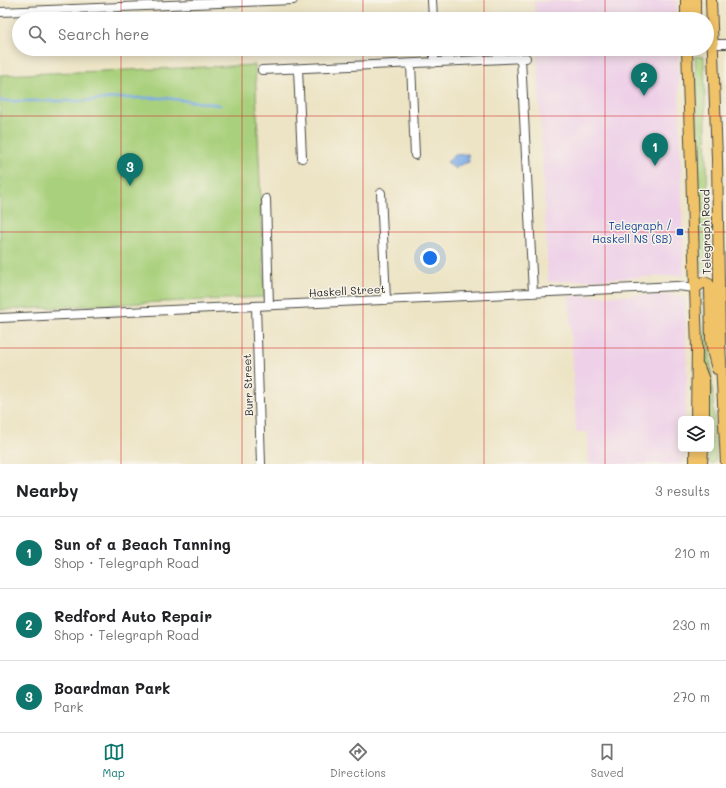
<!DOCTYPE html>
<html lang="en">
<head>
<meta charset="utf-8">
<style>
	body { margin:0; font-family:Mali,sans-serif; background:#f6f6f6; color:#202124 }
	.controls { position:absolute; right:12px; bottom:12px; display:grid; overflow:hidden; border-radius:6px; box-shadow:0 2px 10px #0003 }
	.controls button { width:36px; height:36px; display:grid; place-items:center; padding:0; border:0; border-bottom:1px solid #e0e0e0; background:#fff; color:#202124; font:20px sans-serif }
	.you { position:absolute; left:430px; top:258px; width:14px; height:14px; margin:-10px; border:3px solid #fff; border-radius:50%; background:#1a73e8; box-shadow:0 0 0 6px #1a73e833 }
	.badge { display:grid; place-items:center; width:26px; height:26px; border-radius:50%; background:#0f766e; color:#fff; font-size:13px; font-weight:700 }
	.pin { position:absolute; translate:-50% -33px; filter:drop-shadow(0 1px 2px #0008) }
	.pin::after { content:''; position:absolute; top:21px; width:14px; height:12px; background:inherit; clip-path:polygon(0 0,100% 0,50% 100%) }
	.list { margin:0; padding:0; list-style:none }
	h2 { display:flex; justify-content:space-between; align-items:center; height:52px; margin:0; padding:0 16px; font-size:17px }
	h2 small { font-size:13px; font-weight:400; color:#757577 }
	.list li { display:grid; grid-template-columns:26px 1fr auto; gap:12px; align-items:center; box-sizing:border-box; height:72px; padding:0 16px; border-top:1px solid #e0e0e0 }
	.list b { display:block; font-size:15px; white-space:nowrap }
	.list p { margin:0; font-size:13px; white-space:nowrap; color:#757577 }
	.list em { font-size:13px; font-style:normal; color:#757577 }
	.icon { flex:none; width:22px; height:22px; fill:none; stroke:currentColor; stroke-width:2; stroke-linecap:round; stroke-linejoin:round }
	.map { position:relative; flex:none; width:726px; height:464px; overflow:hidden }
	.search { position:absolute; background:#fff; box-shadow:0 2px 10px #0003; left:12px; right:12px; top:12px; height:44px; display:flex; align-items:center; gap:10px; box-sizing:border-box; padding:0 14px; border-radius:22px; color:#757577; font-size:15px }
	.sheet { height:268px; background:#fff }
	nav { display:flex; justify-content:space-around; align-items:center; box-sizing:border-box; height:56px; border-top:1px solid #e0e0e0; background:#fff; font-size:11px; color:#757577 }
	nav a { display:grid; justify-items:center; gap:2px }
	nav .on { color:#0f766e }
	.map>svg:first-child { display:block }
</style>
</head>
<body>
<div class="map">
<svg width="726" height="464" viewBox="0 0 726 464">
	<rect width="100%" height="100%" fill="#f7f3e8"/>
	<filter id="ink" filterUnits="userSpaceOnUse"><feTurbulence type="fractalNoise" baseFrequency=".025" numOctaves="2"/><feDisplacementMap in="SourceGraphic" scale="8" xChannelSelector="R" yChannelSelector="G"/><feConvolveMatrix kernelMatrix="1 2 1 2 8 2 1 2 1" color-interpolation-filters="sRGB"/></filter>
	<filter id="wash" filterUnits="userSpaceOnUse"><feTurbulence type="fractalNoise" baseFrequency=".012" numOctaves="4" result="noise"/><feDisplacementMap in="SourceGraphic" scale="16" xChannelSelector="R" yChannelSelector="G"/><feGaussianBlur stdDeviation="0.9" result="paint"/><feColorMatrix in="noise" values="0 0 0 0 0 0 0 0 0 0 0 0 0 0 0 0 0 1.4 0 .05"/><feComposite in="paint" operator="in"/></filter>
	<g filter="url(#wash)">
		<rect width="100%" height="100%" fill="#ede4c5"/>
		<!-- built -->
		<path fill="#eed0e8" d="M572,0H676L677,19H535L534,2Z
			M537,49H678L684,275L548,282Z
			M680,295L685,299L687,376L685,419H681V449H684L683,464H589L588,432H576L569,296Z"/>
		<!-- green -->
		<path fill="#a9d07b" stroke="#6a7e53" d="M695,56L704,57L710,273L701,272Z
			M255,65L265,297L0,310V75Z
			M702,291L705,292V296H707C709,350 714,404 716,459L712,464L708,462L705,449H711V419H706L707,398Z"/>
		<!-- water -->
		<path fill="#7cabe6" stroke="#546b88" d="M468,154L469,162L460,165L455,169L447,162L454,155Z"/>
		<g fill="none" stroke-linecap="round" stroke-linejoin="round">
			<!-- stream -->
			<path stroke="#7cabe6" stroke-width="2.5" d="M0,101H86L115,98H165L220,105"/>
		</g>
	</g>
	<g filter="url(#ink)">
		<g fill="none" stroke-linecap="round" stroke-linejoin="round">
			<defs>
				<path id="minor" d="M432,0L433,19
					M0,12L293,0
					M712,44H726
					M434,49V63
					M521,58L533,293
					M411,64L415,155
					M298,69L302,158
					M262,70L526,58
					M381,193L386,300
					M266,199L269,305
					M256,306L261,464
					M0,318L677,286L695,288"/>
				<path id="major" d="M686,0V19
					M695,0V19
					M711,0L717,159L720,341L726,464
					M687,49L697,348L696,419
					M695,288L704,282L709,284L710,287L711,340L713,354L717,369
					M699,367L704,380V419
					M695,464V449
					M702,464L703,449"/>
			</defs>
			<!-- minor casing -->
			<use href="#minor" stroke="#484742" stroke-width="10"/>
			<!-- major casing -->
			<use href="#major" stroke="#484742" stroke-width="12"/>
			<!-- minor -->
			<use href="#minor" stroke="#fff" stroke-width="8"/>
			<!-- major -->
			<use href="#major" stroke="#f1c369" stroke-width="10"/>
		</g>
	</g>
	<!-- grid -->
	<path fill="none" stroke="#d62828" stroke-width="1" stroke-opacity="0.55" d="M121,0V19M242,0V19M363,0V19M484,0V19M605,0V19M121,49V464M242,49V464M363,49V464M484,49V464M605,49V464M0,116H726M0,232H726M0,348H726"/>
	<!-- markers -->
	<rect fill="#1a4fb4" stroke="#f7f3e8" stroke-width="1.5" x="676" y="228" width="8" height="8" rx="2"/>
	<g text-anchor="middle" stroke-width="3" stroke-linejoin="round" paint-order="stroke">
		<!-- transit labels -->
		<g font-size="11" fill="#164399" stroke="#f7f3e8" text-anchor="end">
			<text x="672" y="230">Telegraph /<tspan x="672" dy="13">Haskell NS (SB)</tspan></text>
		</g>
		<!-- street labels -->
		<g font-size="11" fill="#2b2b2b" stroke="#f7f3e8">
			<text transform="translate(706 232) rotate(-91)" y="4">Telegraph Road</text>
			<text transform="translate(347 291) rotate(-3)" y="4">Haskell Street</text>
			<text transform="translate(248 385) rotate(-92)" y="4">Burr Street</text>
		</g>
	</g>
</svg>
<div class="controls">
<button><svg class="icon" aria-label="layers" viewBox="0 0 24 24"><path d="M12 4l9 5-9 5-9-5zM3 14l9 5 9-5"/></svg></button>
</div>
<div class="you"></div>
<div class="pin badge" style="left:655px;top:166px">1</div>
<div class="pin badge" style="left:644px;top:96px">2</div>
<div class="pin badge" style="left:130px;top:186px">3</div>
<div class="search"><svg class="icon" aria-label="search" viewBox="0 0 24 24"><circle cx="10" cy="10" r="6"/><path d="M15 15l6 6"/></svg>Search here</div>
</div>
<section class="sheet">
<h2>Nearby<small>3 results</small></h2>
<ul class="list">
<li><span class="badge">1</span><div><b>Sun of a Beach Tanning</b><p>Shop · Telegraph Road</p></div><em>210 m</em></li>
<li><span class="badge">2</span><div><b>Redford Auto Repair</b><p>Shop · Telegraph Road</p></div><em>230 m</em></li>
<li><span class="badge">3</span><div><b>Boardman Park</b><p>Park</p></div><em>270 m</em></li>
</ul>
</section>
<nav>
<a class="on"><svg class="icon" aria-label="map" viewBox="0 0 24 24"><path d="M3 6l6-2 6 2 6-2v14l-6 2-6-2-6 2zM9 4v14M15 6v14"/></svg>Map</a>
<a><svg class="icon" aria-label="directions" viewBox="0 0 24 24"><path d="M12 3l9 9-9 9-9-9zM9 14v-3h6M13 9l2 2-2 2"/></svg>Directions</a>
<a><svg class="icon" aria-label="saved" viewBox="0 0 24 24"><path d="M7 4h10v16l-5-4-5 4z"/></svg>Saved</a>
</nav>
</body>
</html>
